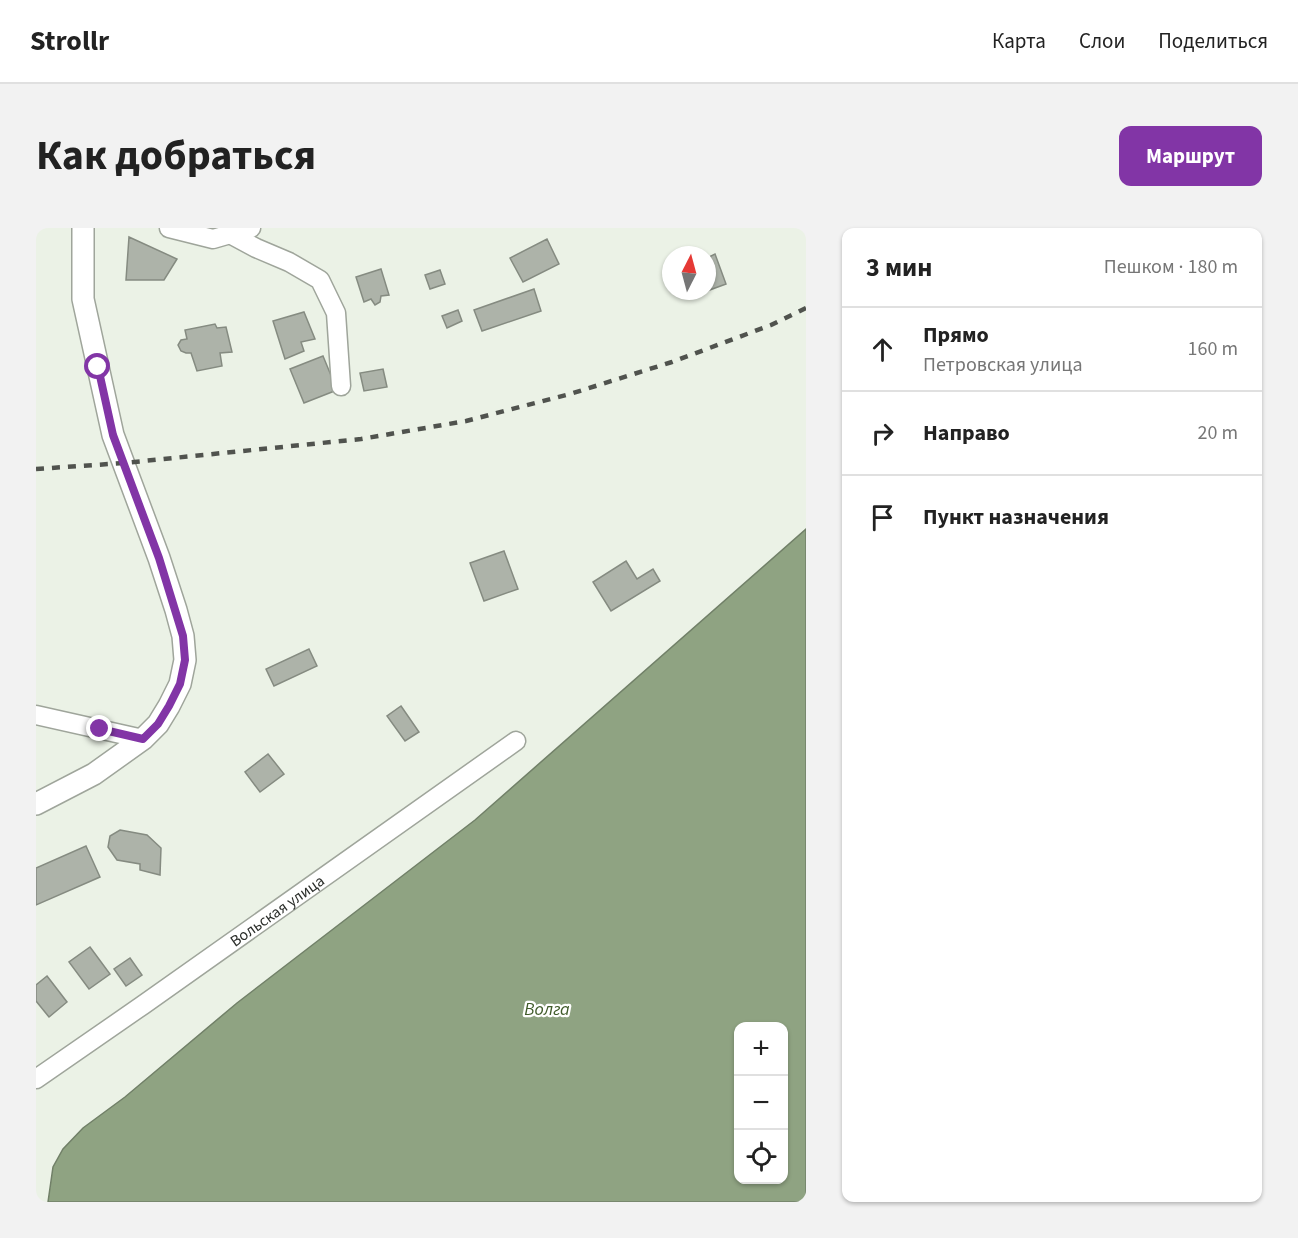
<!DOCTYPE html>
<html lang="ru">
<head>
<meta charset="utf-8">
<style>
	body { margin:0; font-family:"Source Sans 3",sans-serif; background:#f2f2f2; color:#222 }
	.controls { position:absolute; right:18px; bottom:18px; display:grid; overflow:hidden; border-radius:12px; box-shadow:0 2px 4px #0004 }
	.controls button { width:54px; height:54px; display:grid; place-items:center; padding:0; border:0; border-bottom:2px solid #e0e0e0; background:#fff; color:#222; font:30px sans-serif }
	.compass { position:absolute; left:626px; top:18px; width:54px; height:54px; border-radius:50%; background:#fff; box-shadow:0 2px 4px #0004; rotate:6deg }
	.stop { position:absolute; width:18px; height:18px; margin:-14px; border:4px solid #8235a6; border-radius:50%; background:#fff }
	.stop.end { background:#8235a6; border-color:#fff; box-shadow:0 2px 6px #0008 }
	.list { margin:0; padding:0; list-style:none }
	h2 { display:flex; justify-content:space-between; align-items:center; height:78px; margin:0; padding:0 24px; font-size:26px }
	h2 small { font-size:20px; font-weight:400; color:#767676 }
	.list li { display:grid; grid-template-columns:39px 1fr auto; gap:18px; align-items:center; box-sizing:border-box; height:84px; padding:0 24px; border-top:2px solid #e0e0e0 }
	.list b { display:block; font-size:22px; white-space:nowrap }
	.list p { margin:0; font-size:20px; white-space:nowrap; color:#767676 }
	.list em { font-size:20px; font-style:normal; color:#767676 }
	.icon { flex:none; width:33px; height:33px; fill:none; stroke:currentColor; stroke-width:2; stroke-linecap:round; stroke-linejoin:round }
	.map { position:relative; flex:none; width:770px; height:974px; overflow:hidden; border-radius:12px }
	header { display:flex; align-items:center; gap:36px; box-sizing:border-box; height:84px; padding:0 30px; background:#fff; border-bottom:2px solid #e0e0e0 }
	header strong { font-size:28px }
	nav { display:flex; gap:33px; margin-inline-start:auto; font-size:21px }
	.intro { display:flex; align-items:center; justify-content:space-between; box-sizing:border-box; height:144px; padding:0 36px }
	h1 { margin:0; font-size:42px }
	.button { padding:15px 27px; border-radius:12px; background:#8235a6; color:#fff; font-size:21px; font-weight:700 }
	main { display:flex; gap:36px; padding:0 36px }
	aside { flex:1; background:#fff; border-radius:12px; box-shadow:0 2px 4px #0004 }
	.map>svg:first-child { display:block }
</style>
</head>
<body>
<header>
<strong>Strollr</strong>
<nav><a>Карта</a><a>Слои</a><a>Поделиться</a></nav>
</header>
<div class="intro"><h1>Как добраться</h1><a class="button">Маршрут</a></div>
<main>
<div class="map">
<svg width="770" height="974" viewBox="0 0 770 974">
	<rect width="100%" height="100%" fill="#ebf2e6"/>
	<!-- water -->
	<path fill="#8fa382" stroke="#718068" stroke-width="1.5" fill-rule="evenodd" d="M770,301V974H12L17,939L27,921L47,900L89,869L201,775L439,592ZM702,798H748V952H702Z"/>
	<!-- building -->
	<path fill="#adb3a9" stroke="#858b81" stroke-width="1.5" d="M93,9L141,31L128,52H90Z
		M511,11L523,36L487,54L474,30Z
		M679,26L690,56L652,70L650,63H671V30Z
		M345,41L353,67L345,68L344,74L339,77L335,71L328,74L320,49Z
		M404,42L409,56L394,61L389,47Z
		M498,61L505,83L446,103L438,82Z
		M422,82L426,93L411,100L406,88Z
		M268,84L279,111L265,114L268,123L249,131L237,93Z
		M179,96L181,100L190,99L196,124L184,125L186,138L161,143L155,125H150L145,123L142,117L145,112L151,111L149,102Z
		M287,128L301,162L268,175L254,141Z
		M347,141L351,159L328,163L324,145Z
		M468,323L482,361L448,373L434,335Z
		M590,333L601,351L617,341L624,353L575,383L557,354Z
		M273,421L281,438L238,458L230,441Z
		M365,478L383,504L369,513L351,488Z
		M232,526L248,546L224,564L209,544Z
		M84,602L111,607L125,620L124,647L104,642V636L81,632L72,619L74,608Z
		M50,618L64,649L0,677V640Z
		M54,719L74,746L53,761L33,734Z
		M94,730L106,747L90,758L78,741Z
		M11,748L31,774L13,789L0,773V757Z"/>
	<g fill="none" stroke-linecap="round" stroke-linejoin="round">
		<defs>
			<g id="minor">
				<path d="M133,0L177,11L215,0"/>
				<path d="M194,6L220,20L253,34L284,52L300,85L305,158"/>
				<path d="M0,487L107,511"/>
				<path id="s1" d="M0,851L107,777L480,513"/>
			</g>
			<path id="tertiary" d="M0,576L58,546L107,511L122,496L133,478L144,456L149,432L147,408L140,382L123,330L77,207L47,71V0"/>
		</defs>
		<!-- minor casing -->
		<use href="#minor" stroke="#9fa59b" stroke-width="21"/>
		<!-- tertiary casing -->
		<use href="#tertiary" stroke="#9fa59b" stroke-width="24"/>
		<!-- minor -->
		<use href="#minor" stroke="#fff" stroke-width="18"/>
		<!-- tertiary -->
		<use href="#tertiary" stroke="#fff" stroke-width="21"/>
		<!-- rail -->
		<path stroke="#50534e" stroke-width="4.5" stroke-dasharray="8 8" stroke-linecap="butt" d="M0,241L88,235L325,211L430,193L534,166L636,134L735,97L770,80"/>
	</g>
	<g fill="none" stroke-linecap="round" stroke-linejoin="round">
		<!-- route -->
		<path stroke="#8235a6" stroke-width="8" d="M62,139L77,207L123,330L147,408L149,432L144,456L133,478L122,496L107,511L64,501"/>
	</g>
	<g text-anchor="middle" stroke-width="4.5" stroke-linejoin="round" paint-order="stroke">
		<!-- street labels -->
		<g font-size="16" fill="#2b2e2a" stroke="#fff">
			<text dy="6" stroke="none"><textPath href="#s1" startOffset="294">Вольская улица</textPath></text>
		</g>
		<!-- water labels -->
		<g font-size="18" font-style="italic" fill="#405b2a" stroke="#fff">
			<text x="511" y="787">Волга</text>
		</g>
	</g>
</svg>
<div class="controls">
<button>+</button>
<button>−</button>
<button><svg class="icon" aria-label="locate" viewBox="0 0 24 24"><circle cx="12" cy="12" r="6"/><path d="M12 2v4M12 18v4M2 12h4M18 12h4"/></svg></button>
</div>
<svg class="compass" viewBox="-18 -18 36 36"><path d="M0-13l5 13h-10z" fill="#e53935"/><path d="M0 13l5-13h-10z" fill="#767676"/></svg>
<div class="stop" style="left:62px;top:139px"></div>
<div class="stop end" style="left:64px;top:501px"></div>
</div>
<aside>
<h2>3 мин<small>Пешком · 180 m</small></h2>
<ul class="list">
<li><svg class="icon" aria-label="ahead" viewBox="0 0 24 24"><path d="M12 20V5M6 11l6-6 6 6"/></svg><div><b>Прямо</b><p>Петровская улица</p></div><em>160 m</em></li>
<li><svg class="icon" aria-label="right" viewBox="0 0 24 24"><path d="M7 20v-9h11M14 6l5 5-5 5"/></svg><div><b>Направо</b></div><em>20 m</em></li>
<li><svg class="icon" aria-label="arrive" viewBox="0 0 24 24"><path d="M6 21V4h12l-3 4 3 4H6"/></svg><div><b>Пункт назначения</b></div></li>
</ul>
</aside>
</main>
</body>
</html>
